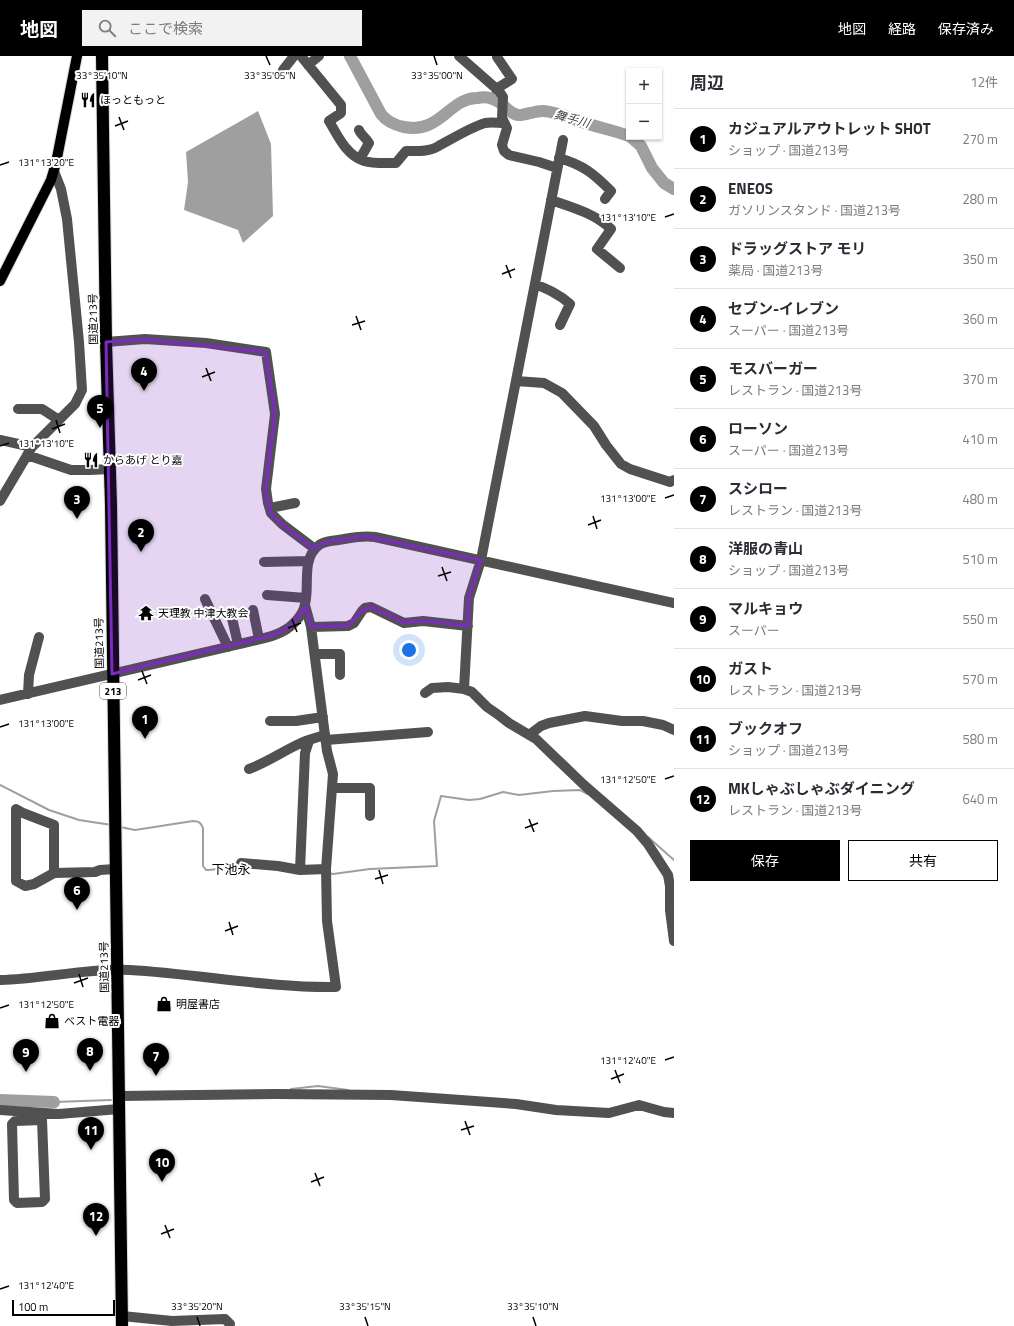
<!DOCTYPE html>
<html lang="ja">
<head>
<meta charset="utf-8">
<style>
	body { margin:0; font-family:"Titillium Web","Noto Sans JP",sans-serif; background:#f2f2f3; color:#2b2b33 }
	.controls { position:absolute; right:12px; top:12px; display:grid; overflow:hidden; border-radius:0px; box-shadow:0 1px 3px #0004 }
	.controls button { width:36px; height:36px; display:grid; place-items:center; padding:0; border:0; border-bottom:1px solid #e1e1e2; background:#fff; color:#2b2b33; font:20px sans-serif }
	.scale { position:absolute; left:12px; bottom:10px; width:103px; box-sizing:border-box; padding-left:4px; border:2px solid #000; border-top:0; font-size:11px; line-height:14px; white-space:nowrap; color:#000; -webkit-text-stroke:3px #fff; paint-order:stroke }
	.you { position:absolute; left:409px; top:594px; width:14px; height:14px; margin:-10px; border:3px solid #fff; border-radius:50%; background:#1a73e8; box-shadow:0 0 0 6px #1a73e833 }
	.badge { display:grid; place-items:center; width:26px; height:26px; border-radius:50%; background:#000; color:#fff; font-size:13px; font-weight:700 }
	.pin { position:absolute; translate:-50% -33px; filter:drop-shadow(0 1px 2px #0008) }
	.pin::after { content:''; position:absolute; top:21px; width:14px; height:12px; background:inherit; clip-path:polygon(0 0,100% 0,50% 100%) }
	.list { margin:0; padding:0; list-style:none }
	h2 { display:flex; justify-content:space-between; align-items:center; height:52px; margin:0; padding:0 16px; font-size:17px }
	h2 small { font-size:13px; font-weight:400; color:#7c7c81 }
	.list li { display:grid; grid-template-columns:26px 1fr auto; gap:12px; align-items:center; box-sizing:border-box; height:60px; padding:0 16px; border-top:1px solid #e1e1e2 }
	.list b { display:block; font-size:15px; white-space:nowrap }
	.list p { margin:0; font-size:13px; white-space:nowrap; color:#7c7c81 }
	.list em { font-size:13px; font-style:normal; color:#7c7c81 }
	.actions { display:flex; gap:8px; padding:12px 16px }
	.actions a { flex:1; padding:9px 0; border:1px solid #000; border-radius:0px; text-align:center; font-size:14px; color:#000 }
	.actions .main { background:#000; color:#fff }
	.icon { flex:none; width:22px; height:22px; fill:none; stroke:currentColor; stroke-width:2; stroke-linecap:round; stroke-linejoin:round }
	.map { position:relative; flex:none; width:674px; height:1270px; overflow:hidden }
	header { display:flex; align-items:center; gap:24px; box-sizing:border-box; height:56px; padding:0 20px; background:#000; color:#fff }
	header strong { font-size:19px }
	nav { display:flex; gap:22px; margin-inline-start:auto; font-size:14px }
	.search { width:280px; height:36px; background:#f2f2f3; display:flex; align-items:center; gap:10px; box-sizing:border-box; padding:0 14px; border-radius:0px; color:#7c7c81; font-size:15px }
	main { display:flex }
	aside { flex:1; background:#fff }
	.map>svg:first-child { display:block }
</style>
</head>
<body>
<header>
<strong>地図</strong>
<div class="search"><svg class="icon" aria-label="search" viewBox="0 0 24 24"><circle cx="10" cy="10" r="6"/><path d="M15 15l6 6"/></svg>ここで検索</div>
<nav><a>地図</a><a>経路</a><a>保存済み</a></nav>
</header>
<main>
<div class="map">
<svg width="674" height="1270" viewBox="0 0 674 1270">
	<rect width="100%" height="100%" fill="#fff"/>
	<!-- water -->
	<path fill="#9f9f9f" d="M258,55L271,88L273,160L243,187L238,174L184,154L188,126L186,96Z"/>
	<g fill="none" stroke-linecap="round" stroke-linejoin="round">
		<!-- stream -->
		<path stroke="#9f9f9f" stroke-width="2" d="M0,729L49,754L79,764L112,769
			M120,771L135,774L193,765C199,765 201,767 203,772V810L206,814H208L239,811
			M648,781L674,804
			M329,817L333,818L370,813L437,810L434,765L441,740L469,744L480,743L503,736L519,739L553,735L580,734L587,738
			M291,1033L318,1030L348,1034
			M54,1046L111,1044"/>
		<!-- river -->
		<path stroke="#9f9f9f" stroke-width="12" d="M350,0L381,58C387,66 394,69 404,71C441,78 449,42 477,42C482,41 490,41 495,44C504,47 507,57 518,59C524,60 536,54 544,55C556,56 568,61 579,65C596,71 613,74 629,80
			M631,81L641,90L652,112L664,127L674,133
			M0,1044L54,1046"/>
		<defs>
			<path id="major" d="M0,225L51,124L56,107L77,0"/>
			<path id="highway" d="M102,0L106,286L111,449L122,1270"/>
		</defs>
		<!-- major casing -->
		<use href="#major" stroke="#dbdbdb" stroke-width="12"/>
		<!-- highway casing -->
		<use href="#highway" stroke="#dbdbdb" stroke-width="14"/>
		<!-- minor -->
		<path stroke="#515151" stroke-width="10" d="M301,0L341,49V57L329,65C338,80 346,99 364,105C374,108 386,107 396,107L406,95C416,95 428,96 437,91C450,84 471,71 485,67C491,66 498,67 504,67
			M459,0L499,35L503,41L502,62L507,72L502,89L504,95L509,99L539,106L557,112
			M308,9L319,0
			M283,14L294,0
			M496,33L512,23L497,1
			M359,74C361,79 366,82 369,87L360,103
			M559,102C583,109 593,117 611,135L605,143
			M551,144C571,151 594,157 611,173L597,193L620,212
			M535,228C547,233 559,238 570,248L560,269
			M106,286L145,283L206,287L266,296L275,358L266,433L268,447L271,457L282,468L315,493
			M516,325L544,327L562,337L594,370L606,389L621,408L630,413L670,426L674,424
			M18,353H42L59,364
			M0,384L32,391
			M27,399L71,414H90L110,413
			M0,445L32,391L75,348L82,334L79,286L67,163L61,133L54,115
			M270,452L295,447
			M264,506L309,505
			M267,539L306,542
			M205,543L228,591
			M253,554L259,583
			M231,558L238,588
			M311,571L348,570L354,567L362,555L365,552L371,551L404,567L423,565L468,570
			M315,598H340V619
			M464,633L469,542L481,504L563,84
			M425,637L432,632L448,631L464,633L472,636L487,651L500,660L509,667L536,683L584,729L637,775L648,788L668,819L670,830V854L674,885
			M28,638L29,619L39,581
			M0,644L240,588C258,583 281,581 294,567C299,562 304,555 305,548C310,530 301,504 318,490C323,485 332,485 338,484C351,482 362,479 375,481L674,547
			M270,665H296L323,661
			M529,679L541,670L549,667L585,660L622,665H643L663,669L674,674
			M326,684L428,676
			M309,685L305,697L300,814L326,813
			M249,713C268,706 283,695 301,687C309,683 316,683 325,678
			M332,732H370V760
			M241,807L278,810L300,814
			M54,817V769L23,757L16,753V825L25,830L34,828L54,817L95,816L100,814L115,813
			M0,924C44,923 86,912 130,914C199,918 267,932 336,931L327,865L326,813L333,718L327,695L311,571L305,549
			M119,1040L277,1038L391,1039L516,1048L556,1054L609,1057L639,1049L664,1056L674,1057
			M0,1054L59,1058L119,1053
			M41,1057L42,1064L45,1143L42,1146L17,1147L14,1144L12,1068L15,1065L42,1064
			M122,1260L172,1265L225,1263L230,1268"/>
		<!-- major -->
		<use href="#major" stroke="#000" stroke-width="10"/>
		<!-- highway -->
		<use href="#highway" stroke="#000" stroke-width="12"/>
	</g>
	<!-- marked area -->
	<path fill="#7b2cbf" fill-opacity="0.2" stroke="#7b2cbf" stroke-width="3" stroke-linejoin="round" d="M145,283L266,296L275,358L266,433L271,457L282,468L313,492L325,486L365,480L481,504L469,542L468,570L423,565L404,567L371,551L362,555L348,570L311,571L306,551L290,571L274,579L112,618L106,286Z"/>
	<!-- ticks -->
	<path fill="none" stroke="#000" stroke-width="1.5" d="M99,0L102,9M266,0L270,9M434,0L437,9M119,61L124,74M115,70L128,65M0,109L9,106M665,161L674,158M506,209L511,222M502,218L515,213M356,260L361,274M352,269L365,265M206,312L211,325M202,321L215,316M56,364L60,377M52,373L65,368M0,390L9,387M665,442L674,439M593,460L597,473M588,469L601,464M442,511L447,525M438,520L451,516M292,563L297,576M288,572L301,567M142,615L147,628M138,624L151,619M0,671L9,668M665,723L674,720M529,763L534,776M525,772L538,767M379,814L383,828M375,823L388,819M229,866L233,879M225,875L238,870M79,918L83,931M74,927L88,922M0,952L9,949M665,1004L674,1001M615,1014L620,1027M611,1023L624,1018M465,1065L470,1079M461,1074L474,1070M315,1117L320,1130M311,1126L324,1121M165,1169L170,1182M161,1178L174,1173M0,1233L9,1230M197,1261L200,1270M365,1261L368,1270M533,1261L536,1270"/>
	<!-- icons -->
	<defs>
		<symbol id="restaurant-bare" viewBox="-9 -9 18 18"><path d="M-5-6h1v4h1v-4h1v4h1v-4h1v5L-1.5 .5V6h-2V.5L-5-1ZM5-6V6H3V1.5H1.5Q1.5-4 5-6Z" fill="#000" stroke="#fff" stroke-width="2.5" paint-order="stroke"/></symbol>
		<symbol id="temple-bare" viewBox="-9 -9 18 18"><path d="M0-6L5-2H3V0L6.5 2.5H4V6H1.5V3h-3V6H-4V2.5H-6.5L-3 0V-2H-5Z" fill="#000" stroke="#fff" stroke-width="2.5" paint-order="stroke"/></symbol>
		<symbol id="shop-bare" viewBox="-9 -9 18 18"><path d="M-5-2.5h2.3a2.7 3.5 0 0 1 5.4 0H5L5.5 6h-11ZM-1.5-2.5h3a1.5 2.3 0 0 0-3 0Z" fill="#000" stroke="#fff" stroke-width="2.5" paint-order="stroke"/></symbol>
	</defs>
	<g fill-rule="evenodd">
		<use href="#restaurant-bare" x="77" y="33" width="22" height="22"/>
		<use href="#restaurant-bare" x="80" y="393" width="22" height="22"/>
		<use href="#temple-bare" x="135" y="546" width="22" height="22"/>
		<use href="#shop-bare" x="153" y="937" width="22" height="22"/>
		<use href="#shop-bare" x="41" y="954" width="22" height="22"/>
	</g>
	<g text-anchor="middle" stroke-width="4" stroke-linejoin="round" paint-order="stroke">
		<!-- shield labels -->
		<rect fill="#fff" stroke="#4c4c4c" stroke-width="1" x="100" y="627" width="26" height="16" rx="3"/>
		<g font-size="10" font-weight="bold" fill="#000">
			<text x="113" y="639">213</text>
		</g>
		<!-- poi labels -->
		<g font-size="11" fill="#000" stroke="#fff" text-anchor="start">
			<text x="100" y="48">ほっともっと</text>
			<text x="103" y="408">からあげ とり嘉</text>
			<text x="158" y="561">天理教 中津大教会</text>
			<text x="176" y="952">明屋書店</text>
			<text x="64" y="969">ベスト電器</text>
		</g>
		<!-- street labels -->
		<g font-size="11" fill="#000" stroke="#fff">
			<text transform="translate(93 263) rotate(-91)" y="4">国道213号</text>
			<text transform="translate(99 587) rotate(-91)" y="4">国道213号</text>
			<text transform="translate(104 911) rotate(-91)" y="4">国道213号</text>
		</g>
		<!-- water labels -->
		<g font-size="12" font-style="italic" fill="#404040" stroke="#fff">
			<text transform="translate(572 63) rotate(16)" y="4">舞手川</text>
		</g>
		<!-- quarter labels -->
		<g font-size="13" fill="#000" stroke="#fff">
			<text x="231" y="818">下池永</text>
		</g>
	</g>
	<g font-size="10" text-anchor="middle" fill="#000" stroke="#fff" stroke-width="4" stroke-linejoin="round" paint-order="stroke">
		<text x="102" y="23">33°35'10"N</text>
		<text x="270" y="23">33°35'05"N</text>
		<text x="437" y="23">33°35'00"N</text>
		<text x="46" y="110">131°13'20"E</text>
		<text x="628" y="165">131°13'10"E</text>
		<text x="46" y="391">131°13'10"E</text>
		<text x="628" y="446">131°13'00"E</text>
		<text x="46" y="671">131°13'00"E</text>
		<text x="628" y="727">131°12'50"E</text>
		<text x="46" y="952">131°12'50"E</text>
		<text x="628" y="1008">131°12'40"E</text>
		<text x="46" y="1233">131°12'40"E</text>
		<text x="197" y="1254">33°35'20"N</text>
		<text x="365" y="1254">33°35'15"N</text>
		<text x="533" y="1254">33°35'10"N</text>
	</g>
</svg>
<div class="controls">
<button>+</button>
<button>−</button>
</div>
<div class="scale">100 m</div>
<div class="you"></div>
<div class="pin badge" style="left:145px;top:683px">1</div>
<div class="pin badge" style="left:141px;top:496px">2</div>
<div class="pin badge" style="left:77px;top:463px">3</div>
<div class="pin badge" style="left:144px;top:335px">4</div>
<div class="pin badge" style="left:100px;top:372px">5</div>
<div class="pin badge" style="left:77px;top:854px">6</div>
<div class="pin badge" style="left:156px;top:1020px">7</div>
<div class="pin badge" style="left:90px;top:1015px">8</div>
<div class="pin badge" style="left:26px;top:1016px">9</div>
<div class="pin badge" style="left:162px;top:1126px">10</div>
<div class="pin badge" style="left:91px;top:1094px">11</div>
<div class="pin badge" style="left:96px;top:1180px">12</div>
</div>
<aside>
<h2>周辺<small>12件</small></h2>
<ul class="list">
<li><span class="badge">1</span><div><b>カジュアルアウトレット SHOT</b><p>ショップ · 国道213号</p></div><em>270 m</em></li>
<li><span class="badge">2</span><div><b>ENEOS</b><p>ガソリンスタンド · 国道213号</p></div><em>280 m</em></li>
<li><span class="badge">3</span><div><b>ドラッグストア モリ</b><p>薬局 · 国道213号</p></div><em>350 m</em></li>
<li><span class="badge">4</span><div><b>セブン-イレブン</b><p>スーパー · 国道213号</p></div><em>360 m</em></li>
<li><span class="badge">5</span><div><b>モスバーガー</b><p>レストラン · 国道213号</p></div><em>370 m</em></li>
<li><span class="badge">6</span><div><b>ローソン</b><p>スーパー · 国道213号</p></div><em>410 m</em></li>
<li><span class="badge">7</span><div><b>スシロー</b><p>レストラン · 国道213号</p></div><em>480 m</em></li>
<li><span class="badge">8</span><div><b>洋服の青山</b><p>ショップ · 国道213号</p></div><em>510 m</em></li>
<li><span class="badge">9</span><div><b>マルキョウ</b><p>スーパー</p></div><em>550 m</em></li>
<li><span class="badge">10</span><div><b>ガスト</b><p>レストラン · 国道213号</p></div><em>570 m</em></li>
<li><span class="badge">11</span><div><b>ブックオフ</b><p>ショップ · 国道213号</p></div><em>580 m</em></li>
<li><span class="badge">12</span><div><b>MKしゃぶしゃぶダイニング</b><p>レストラン · 国道213号</p></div><em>640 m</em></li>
</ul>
<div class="actions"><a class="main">保存</a><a>共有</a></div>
</aside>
</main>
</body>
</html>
